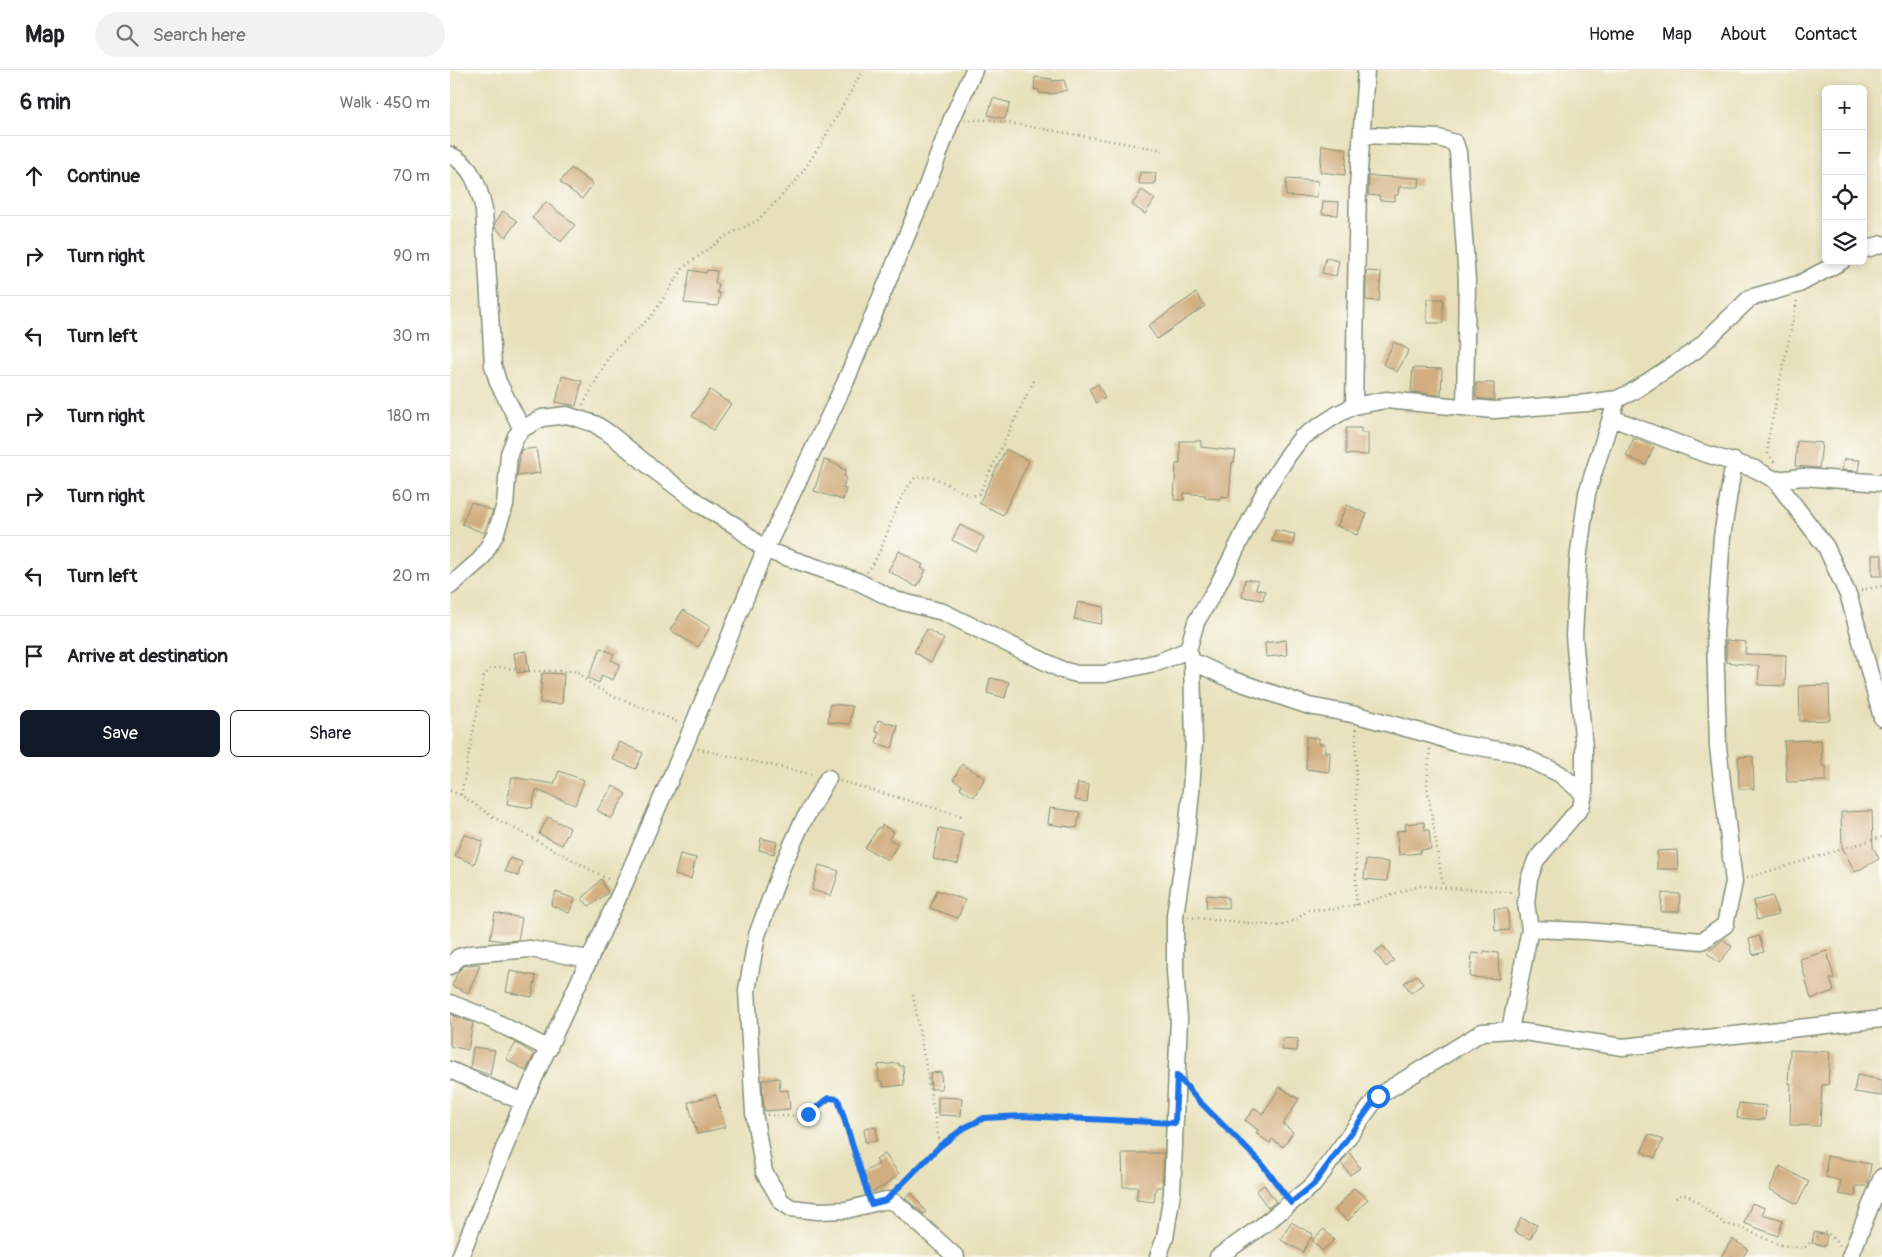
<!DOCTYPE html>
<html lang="en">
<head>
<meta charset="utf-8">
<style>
	body { margin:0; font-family:Pangolin,sans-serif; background:#f2f2f2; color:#202124 }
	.controls { position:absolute; right:15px; top:15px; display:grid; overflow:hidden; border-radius:8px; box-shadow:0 2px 8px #0003 }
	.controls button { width:45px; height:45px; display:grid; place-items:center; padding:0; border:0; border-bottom:1px solid #e0e0e0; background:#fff; color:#202124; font:25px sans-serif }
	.stop { position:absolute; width:15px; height:15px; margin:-11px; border:4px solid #1a73e8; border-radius:50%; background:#fff }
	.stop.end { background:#1a73e8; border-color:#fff; box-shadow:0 1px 5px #0008 }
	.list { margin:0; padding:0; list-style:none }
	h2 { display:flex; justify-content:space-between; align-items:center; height:65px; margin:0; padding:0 20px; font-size:21px }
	h2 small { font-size:16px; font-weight:400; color:#757577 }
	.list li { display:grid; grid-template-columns:32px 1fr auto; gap:15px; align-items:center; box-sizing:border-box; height:80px; padding:0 20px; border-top:1px solid #e0e0e0 }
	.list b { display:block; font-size:19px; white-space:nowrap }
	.list em { font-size:16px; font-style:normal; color:#757577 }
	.actions { display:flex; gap:10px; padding:15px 20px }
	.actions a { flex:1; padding:11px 0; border:1px solid #111827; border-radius:8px; text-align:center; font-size:18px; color:#111827 }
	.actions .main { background:#111827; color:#fff }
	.icon { flex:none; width:28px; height:28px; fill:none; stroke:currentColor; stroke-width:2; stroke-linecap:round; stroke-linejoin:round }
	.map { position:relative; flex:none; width:1432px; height:1187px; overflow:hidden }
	header { display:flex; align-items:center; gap:30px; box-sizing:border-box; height:70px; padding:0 25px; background:#fff; border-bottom:1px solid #e0e0e0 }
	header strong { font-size:24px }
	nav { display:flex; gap:28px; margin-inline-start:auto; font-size:18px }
	.search { width:350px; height:45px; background:#f2f2f2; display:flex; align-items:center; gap:12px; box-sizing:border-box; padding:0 18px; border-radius:28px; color:#757577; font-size:19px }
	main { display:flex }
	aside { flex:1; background:#fff }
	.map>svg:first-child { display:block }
</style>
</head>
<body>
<header>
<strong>Map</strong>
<div class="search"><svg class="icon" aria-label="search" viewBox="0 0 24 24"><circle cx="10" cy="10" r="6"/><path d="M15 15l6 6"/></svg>Search here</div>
<nav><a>Home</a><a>Map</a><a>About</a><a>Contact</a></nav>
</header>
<main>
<aside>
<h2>6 min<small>Walk · 450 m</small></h2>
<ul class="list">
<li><svg class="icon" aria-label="ahead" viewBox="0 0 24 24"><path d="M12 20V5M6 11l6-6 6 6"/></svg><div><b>Continue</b></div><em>70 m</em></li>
<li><svg class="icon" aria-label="right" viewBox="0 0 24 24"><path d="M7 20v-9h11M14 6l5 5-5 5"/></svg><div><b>Turn right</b></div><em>90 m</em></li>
<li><svg class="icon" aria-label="left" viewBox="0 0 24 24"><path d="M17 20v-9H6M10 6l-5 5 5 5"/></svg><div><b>Turn left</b></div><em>30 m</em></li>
<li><svg class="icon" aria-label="right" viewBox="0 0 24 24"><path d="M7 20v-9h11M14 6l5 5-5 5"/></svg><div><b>Turn right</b></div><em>180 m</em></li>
<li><svg class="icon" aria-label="right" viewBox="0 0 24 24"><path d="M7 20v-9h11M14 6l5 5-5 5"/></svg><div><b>Turn right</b></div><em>60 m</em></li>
<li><svg class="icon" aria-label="left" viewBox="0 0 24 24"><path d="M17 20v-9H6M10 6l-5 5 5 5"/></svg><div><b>Turn left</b></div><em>20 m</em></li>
<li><svg class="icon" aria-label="arrive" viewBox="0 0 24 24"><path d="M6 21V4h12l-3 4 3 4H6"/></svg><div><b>Arrive at destination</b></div></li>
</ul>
<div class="actions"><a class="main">Save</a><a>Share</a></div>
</aside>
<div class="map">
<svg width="1432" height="1187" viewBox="0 0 1432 1187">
	<rect width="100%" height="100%" fill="#fdfcf7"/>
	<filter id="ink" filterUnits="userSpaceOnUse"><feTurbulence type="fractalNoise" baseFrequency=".02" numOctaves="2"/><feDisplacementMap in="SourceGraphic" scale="10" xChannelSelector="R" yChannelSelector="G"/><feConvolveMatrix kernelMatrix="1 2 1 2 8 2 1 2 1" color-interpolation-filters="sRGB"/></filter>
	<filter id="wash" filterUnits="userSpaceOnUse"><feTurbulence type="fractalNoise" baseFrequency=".0096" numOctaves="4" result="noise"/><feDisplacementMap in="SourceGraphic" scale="20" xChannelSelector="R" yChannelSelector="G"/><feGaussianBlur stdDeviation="1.12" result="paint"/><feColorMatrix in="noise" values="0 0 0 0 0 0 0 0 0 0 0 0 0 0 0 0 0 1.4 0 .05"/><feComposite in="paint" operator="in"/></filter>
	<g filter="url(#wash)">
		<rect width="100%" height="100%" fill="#e7e0ba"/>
		<g id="blocks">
			<!-- building -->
			<path fill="#d1ad7f" d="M585,7L602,9V11L614,10L617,20L602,24L589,23V20L584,19Z
				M543,28L560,33L555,49L538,45Z
				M872,75L897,79L895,105L870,102Z
				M121,98L143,114L132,129L110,112Z
				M690,102L706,103L705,114H689Z
				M919,106L970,108L969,117H949L948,125H945V131L929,130L930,126L918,125Z
				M836,109L868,111L867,127L836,126Z
				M692,120L705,129L695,144L682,135Z
				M873,131L889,132L888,145L872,144Z
				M96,132L125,155L111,172L82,148Z
				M53,141L67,151L56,167L45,158V153Z
				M876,188L889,191L886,206L872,203Z
				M240,200L256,203L257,200L267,201L265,213L269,214L267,223H270L268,236L234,233Z
				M916,201L931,202L929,231L916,230Z
				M746,223L755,236L707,269L698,256Z
				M977,229H993V253H977Z
				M944,272L959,280L947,302L933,294Z
				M963,298L992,299L991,325L961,322Z
				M112,306L132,311L126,336L106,332Z
				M1026,313H1044V330L1026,328Z
				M648,314L655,328L646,333L639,319Z
				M260,320L281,334L263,360L242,346Z
				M896,358H911V363H918V385L896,384Z
				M1184,368L1204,377L1196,395L1176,386Z
				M730,371H751V377L786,381L784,393L782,392L779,427L771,426V429L755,428V425L734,423V430H724L726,394H730Z
				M1347,371L1372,373L1369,398L1345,396Z
				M86,378L90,403L67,406L71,380Z
				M556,379L579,391L553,445L529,433Z
				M1394,389L1410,390L1408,401L1392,400Z
				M374,390L391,396L390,398L396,400L394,406L396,407L393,418L396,419L393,430L364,421Z
				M21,432L43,441L34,463L12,454Z
				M897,435L917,444L907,465L887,456Z
				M510,455L534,467L526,482L502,470Z
				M825,460L845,464L843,475L822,471Z
				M449,481L473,495L471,498L476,500L467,517L438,501Z
				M1422,485H1432V506H1422Z
				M795,509L808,511L806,519L815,521L813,530L792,527Z
				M628,532L654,537L651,554L624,549Z
				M233,540L260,557L248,577L220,560Z
				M477,559L494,569L481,592L464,582Z
				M836,570L837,585L816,587L815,573Z
				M1276,570L1296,572L1295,584L1336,585L1335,616L1308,615L1309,596L1276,592Z
				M151,578L164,584L161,590L170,594L163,610L152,605L149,613L138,608Z
				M76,581L79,601L67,603L64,583Z
				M92,603L114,604L112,634L90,633Z
				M540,608L559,612L555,628L537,623Z
				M1379,615L1380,650L1350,651L1349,616Z
				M380,634L402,636L400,654L378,652Z
				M428,650L448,656L442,678L426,673L429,662L425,661Z
				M856,667L869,668V674H875V682H880L879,702L856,699Z
				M1371,670L1372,696H1376V711L1337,712L1334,671Z
				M169,672L193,683L186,699L162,689Z
				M1303,686L1304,719H1289L1288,687Z
				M512,694L535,708L524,727L510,718L512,715L503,710Z
				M109,701L134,710L125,735L86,720L82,738L57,734L62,707L104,714Z
				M628,713L639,715L637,732L625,730Z
				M163,716L176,724L161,749L147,740Z
				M600,738L630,742L627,758L598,754Z
				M1422,741L1423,777L1429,789L1405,802L1392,777L1391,742Z
				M98,747L120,758L112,775L89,764Z
				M974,752L975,760H979L981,779L970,780V783L949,785L947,761L956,760L955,754Z
				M432,755L444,762L439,769L448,774L438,790L415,778L429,757L431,758Z
				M489,758L513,763L508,794L483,789Z
				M14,764L33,772L24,794L5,786Z
				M311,768L327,772L324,784L309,780Z
				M1227,780L1228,799H1207V781Z
				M230,784L246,788L241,809L225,805Z
				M60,788L72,792L68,806L55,801Z
				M916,790L939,792L937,811L914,809Z
				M369,795L389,801L381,826L362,820Z
				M151,809L158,823L139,836L132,829Z
				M487,820L515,830L508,848L480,838Z
				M106,822L125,829L119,843L101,835Z
				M1212,823L1230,824L1229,842H1211Z
				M757,825L778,827V838L756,837Z
				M1323,826L1328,845L1307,850L1303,831Z
				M1044,839H1058L1059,860L1045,861Z
				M45,843L72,848L68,870L52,871L40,869Z
				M1309,866L1314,882L1303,885L1299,869Z
				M1273,869L1282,877L1269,893L1257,883Z
				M933,876L944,891L936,897L925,882Z
				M1034,881L1048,883L1049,909L1020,907L1022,883L1034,884Z
				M1377,881L1384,908L1380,909L1384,921L1361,929L1350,889Z
				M27,894L30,895L18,923L2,916L8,902L14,896Z
				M60,901L86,906L82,927L56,922Z
				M967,905L973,914L961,923L954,913Z
				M0,944L23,953L18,980L0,976Z
				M833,968L848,969L847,981L832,980Z
				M66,973L84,984L76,1001L56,989Z
				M23,977L45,980L40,1005L20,998Z
				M1340,980L1380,982L1378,1015H1372L1370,1056L1340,1055L1341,1013H1338Z
				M449,993V996H453L454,1015L433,1017V1011H429L428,995Z
				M491,1002L492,1019H481L480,1003Z
				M1407,1005L1432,1010V1026L1404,1022Z
				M329,1008L330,1021L338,1020L340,1039L314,1041L312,1010Z
				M830,1017L849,1029L833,1054L843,1062L833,1077L822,1069L820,1073L806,1063L808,1060L795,1050L805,1038L813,1044Z
				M266,1025L275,1057L247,1064L238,1032Z
				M488,1027L512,1028L511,1046L488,1045Z
				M1289,1033L1316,1036L1315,1050L1287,1048Z
				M426,1057L427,1071L415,1072L414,1058Z
				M1199,1064L1213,1070L1205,1088L1191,1082Z
				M672,1083H714L712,1117H706L704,1132L686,1130L688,1117H673Z
				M900,1083L910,1098L900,1105L891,1093Z
				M435,1084L449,1104L434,1116L422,1122L412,1103L429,1094L426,1090Z
				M1377,1086L1421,1094L1418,1116H1406L1405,1127L1389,1124L1391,1111L1376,1107Z
				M1330,1096L1359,1112L1347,1134L1319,1119Z
				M814,1115L826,1132L818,1138L806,1121Z
				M904,1118L918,1129L898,1151L885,1140Z
				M462,1123L476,1142L473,1144L455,1128Z
				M1302,1133L1315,1138L1312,1144L1333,1150L1328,1166L1294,1153Z
				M1071,1148L1087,1155L1080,1169L1064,1162Z
				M841,1152L863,1164L853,1182L831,1170Z
				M874,1159L884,1170L872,1181L862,1170Z
				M1364,1162L1377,1165L1375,1176L1362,1173Z
				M1282,1169L1298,1179L1293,1187H1271Z"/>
		</g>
	</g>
	<g filter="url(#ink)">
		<use href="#blocks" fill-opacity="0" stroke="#838e77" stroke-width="1"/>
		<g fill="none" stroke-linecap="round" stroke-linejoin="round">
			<defs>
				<path id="minor" d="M912,65L989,68L1005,73L1008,82L1017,210L1015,337
					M0,85C23,95 29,118 34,140L43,295L48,312L72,359
					M1413,180L1432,174
					M904,336L908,116L916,0
					M1162,348L1250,382L1305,399L1325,410L1376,477L1399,527L1432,648
					M1325,410L1353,407L1432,413
					M0,516L31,489L45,465L55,435L59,384L66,366L72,359L92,348L117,345L145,354L160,364L203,399L251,435L286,456L315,480L407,511L445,530L493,542L612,600L627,604H654L709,592L738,580L746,552L768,515L815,421L839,384L851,368L888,344L904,336L936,330L1044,340L1137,333L1167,329L1182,322L1246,280L1300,228L1349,214L1392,191
					M742,591L780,609L859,636L907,645L982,665L1005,673L1066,683L1110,704L1134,724
					M378,708L351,755L332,797L307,865L297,920L304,1043L314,1102L331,1131L341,1138L368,1141L396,1140L436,1130L446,1133L506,1187
					M1080,859L1136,861L1252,871L1275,855L1284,812L1268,677L1265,564L1272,467L1284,391
					M0,896L9,887L21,884L80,879L139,889
					M0,933L38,948L99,979
					M1060,960L1080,859L1076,833L1079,809L1086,790L1131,737L1134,724V678L1124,566L1128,490L1137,423L1167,329
					M0,1000L73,1032
					M10,1187L73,1032L173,817L235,675L315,480L395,313L472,129L501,51L524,0
					M708,1187L715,1168L722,1123L729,948L725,902V845L736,773L741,721L744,673L742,591L738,580
					M768,1187L812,1156L864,1114L928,1026L1032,962L1060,960L1173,977L1432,949
					M1400,1187L1432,1107"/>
			</defs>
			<!-- minor casing -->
			<use href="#minor" stroke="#838e77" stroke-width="19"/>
			<!-- path -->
			<path stroke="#838e77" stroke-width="2.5" stroke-dasharray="1 4" stroke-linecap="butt" d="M515,50H542L713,80
				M133,335L161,283L201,247L234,197L276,166L307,151L347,110L371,74L413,0
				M1324,392L1318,384V370L1347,230
				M417,502C440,474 440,434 466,407H483L521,426L529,424L584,310
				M1411,520L1432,516
				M248,679L365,705
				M980,679L977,715L993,817
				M390,711L512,746
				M0,721L11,725L43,747L160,810
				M11,725L34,606L40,599L50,597L77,601H128C146,628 202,636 230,654
				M1297,808L1432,767
				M906,835V659
				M738,847L829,856L846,850L858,840L883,839L906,835L970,816L1064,822
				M463,925L490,1076
				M740,1021L812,1094L833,1122
				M317,1045C348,1048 355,1046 379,1028L388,1029L417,1121
				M445,1119L490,1076L514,1058L534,1048L572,1047L711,1053
				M1226,1128L1232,1124L1238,1125L1275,1154L1292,1158L1330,1175L1354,1178L1371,1163L1377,1162L1390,1176"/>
			<!-- minor -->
			<use href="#minor" stroke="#fff" stroke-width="16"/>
		</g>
	</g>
	<g fill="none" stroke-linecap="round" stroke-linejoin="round" filter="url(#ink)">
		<!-- route -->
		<path stroke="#1a73e8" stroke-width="6" d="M358,1044L379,1028L388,1029L421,1134L436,1130L490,1076L514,1058L534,1048L572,1046L725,1053L727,1005L748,1030L812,1094L841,1133L864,1114L928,1026"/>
	</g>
</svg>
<div class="controls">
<button>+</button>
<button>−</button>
<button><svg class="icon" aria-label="locate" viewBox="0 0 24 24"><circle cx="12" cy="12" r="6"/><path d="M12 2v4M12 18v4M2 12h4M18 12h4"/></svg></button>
<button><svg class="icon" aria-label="layers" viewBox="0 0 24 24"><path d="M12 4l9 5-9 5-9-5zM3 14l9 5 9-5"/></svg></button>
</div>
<div class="stop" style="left:928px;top:1026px"></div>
<div class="stop end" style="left:358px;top:1044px"></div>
</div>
</main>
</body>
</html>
